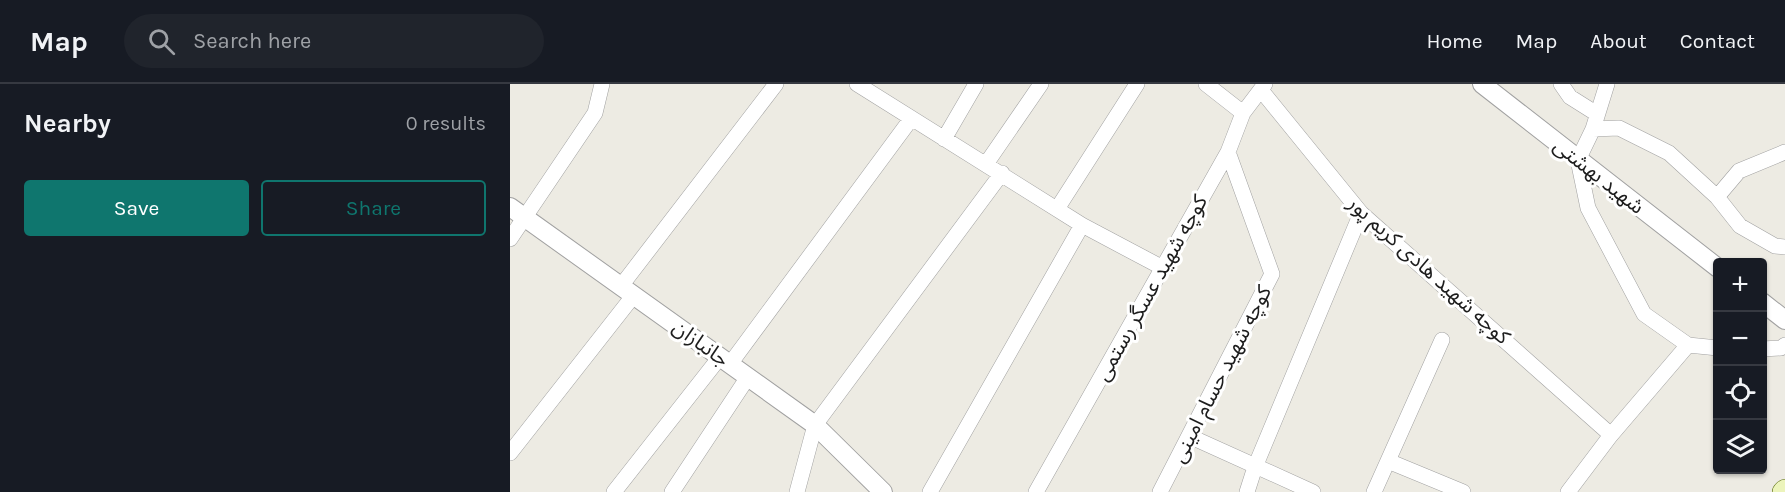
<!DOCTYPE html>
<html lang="en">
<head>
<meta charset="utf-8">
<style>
	body { margin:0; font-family:Karla,"Noto Sans Arabic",sans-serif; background:#20242c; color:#f1f3f6 }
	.controls { position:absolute; right:18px; bottom:18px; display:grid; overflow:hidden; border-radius:6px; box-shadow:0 2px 4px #0004 }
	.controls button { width:54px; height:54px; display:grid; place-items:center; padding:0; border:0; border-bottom:2px solid #363941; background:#171b24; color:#f1f3f6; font:30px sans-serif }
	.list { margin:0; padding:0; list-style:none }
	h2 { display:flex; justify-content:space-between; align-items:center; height:78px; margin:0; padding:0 24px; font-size:26px }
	h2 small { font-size:20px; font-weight:400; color:#9ea1a6 }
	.actions { display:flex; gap:12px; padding:18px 24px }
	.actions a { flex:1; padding:14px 0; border:2px solid #0f766e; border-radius:6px; text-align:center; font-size:21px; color:#0f766e }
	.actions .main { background:#0f766e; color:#fff }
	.icon { flex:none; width:33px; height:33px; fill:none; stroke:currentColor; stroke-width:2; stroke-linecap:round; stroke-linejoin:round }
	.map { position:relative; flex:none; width:1275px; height:408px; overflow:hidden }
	header { display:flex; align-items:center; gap:36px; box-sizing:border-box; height:84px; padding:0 30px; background:#171b24; border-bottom:2px solid #363941 }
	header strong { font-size:28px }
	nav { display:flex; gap:33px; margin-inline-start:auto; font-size:21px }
	.search { width:420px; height:54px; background:#20242c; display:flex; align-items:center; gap:15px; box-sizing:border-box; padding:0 21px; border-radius:33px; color:#9ea1a6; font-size:22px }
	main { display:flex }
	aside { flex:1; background:#171b24 }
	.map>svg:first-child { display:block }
</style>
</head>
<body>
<header>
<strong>Map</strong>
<div class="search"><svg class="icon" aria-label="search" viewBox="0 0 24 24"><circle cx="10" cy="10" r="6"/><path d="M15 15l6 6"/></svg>Search here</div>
<nav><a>Home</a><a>Map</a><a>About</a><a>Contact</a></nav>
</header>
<main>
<aside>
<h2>Nearby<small>0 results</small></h2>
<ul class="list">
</ul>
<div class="actions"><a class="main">Save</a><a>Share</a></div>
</aside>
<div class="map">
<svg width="1275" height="408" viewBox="0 0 1275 408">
	<rect width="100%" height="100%" fill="#edebe3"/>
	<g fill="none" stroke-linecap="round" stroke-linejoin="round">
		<defs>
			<path id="minor" d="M347,0L572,141L653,184
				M696,0L733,29
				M1051,0L1060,13L1087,30
				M1097,0L1083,45L1068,76L1078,124L1134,230L1178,261L1208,264
				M751,6L851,129L1101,351
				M1083,45L1109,44L1159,69L1207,113L1230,142L1265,162L1275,163
				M434,55L466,0
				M476,80L531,0
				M1207,113L1229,87L1275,68
				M547,125L627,0
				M0,155L85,29L92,0
				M111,202L266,0
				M1252,265L1271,264L1275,261
				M220,280L401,35
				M679,352L803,408
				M0,369L124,211
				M878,377L953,408
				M104,408L210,273
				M162,408L238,293
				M287,408L305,341L492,89
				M420,408L572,141
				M526,408L718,68L733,29L755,0
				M650,408L762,190L718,68
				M737,408L745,383L851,129
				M864,408L932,256
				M1058,408L1101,351L1178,261"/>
			<path id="tertiary" d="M972,0L1208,184
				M0,123L305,341L373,408
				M1252,218L1275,236"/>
			<path id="secondary" d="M1273,408L1275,406"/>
		</defs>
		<!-- minor casing -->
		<use href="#minor" stroke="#a1a1a1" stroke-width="16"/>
		<!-- tertiary casing -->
		<use href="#tertiary" stroke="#a1a1a1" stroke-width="20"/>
		<!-- secondary casing -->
		<use href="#secondary" stroke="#586b0d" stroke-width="22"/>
		<!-- minor -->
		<use href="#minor" stroke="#fff" stroke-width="15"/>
		<!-- tertiary -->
		<use href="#tertiary" stroke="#fff" stroke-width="18"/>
		<!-- secondary -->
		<use href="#secondary" stroke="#ecf4bb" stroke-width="21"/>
	</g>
	<g text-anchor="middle" stroke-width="6" stroke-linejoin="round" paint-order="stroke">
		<!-- street labels -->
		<g font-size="21" fill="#1d1d1d" stroke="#fff">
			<text transform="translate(1089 92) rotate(38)" y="7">شهید بهشتی</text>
			<text transform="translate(919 186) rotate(42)" y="7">کوچه شهید هادی کریم پور</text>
			<text transform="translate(641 204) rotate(-61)" y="7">کوچه شهید عسگر رستمی</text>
			<text transform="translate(191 259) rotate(36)" y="7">جانبازان</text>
			<text transform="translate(711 290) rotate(-63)" y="7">کوچه شهید حسام امینی</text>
		</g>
	</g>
</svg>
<div class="controls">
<button>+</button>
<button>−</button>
<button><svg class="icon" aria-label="locate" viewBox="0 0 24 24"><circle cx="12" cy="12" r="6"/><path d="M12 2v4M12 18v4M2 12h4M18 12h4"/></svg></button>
<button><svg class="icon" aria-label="layers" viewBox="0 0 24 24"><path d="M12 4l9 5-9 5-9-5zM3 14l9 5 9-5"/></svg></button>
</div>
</div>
</main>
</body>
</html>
